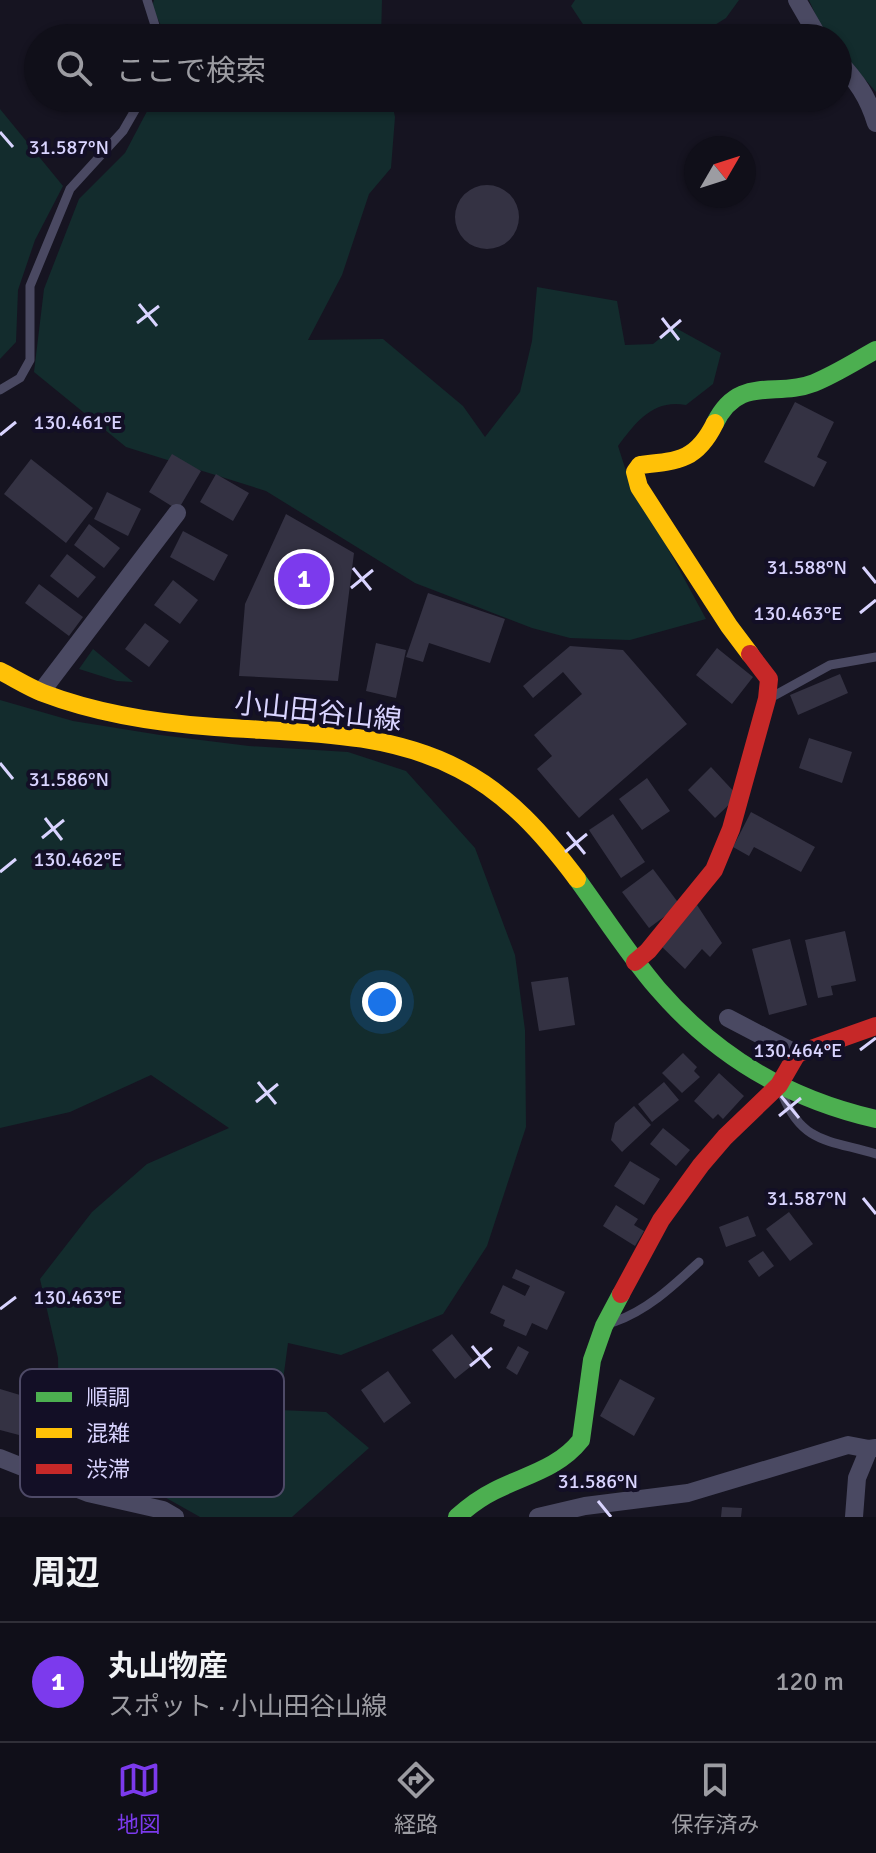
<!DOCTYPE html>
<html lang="ja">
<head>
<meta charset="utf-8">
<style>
	body { margin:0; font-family:Signika,"Noto Sans JP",sans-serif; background:#191822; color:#f1f3f6 }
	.compass { position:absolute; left:684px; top:136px; width:72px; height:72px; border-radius:50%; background:#100f19; box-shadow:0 2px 6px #0004; rotate:51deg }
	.you { position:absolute; left:382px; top:1002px; width:28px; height:28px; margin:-20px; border:6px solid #fff; border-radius:50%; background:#1a73e8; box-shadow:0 0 0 12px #1a73e833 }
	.badge { display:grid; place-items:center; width:52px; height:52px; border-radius:50%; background:#7c3aed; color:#fff; font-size:26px; font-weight:700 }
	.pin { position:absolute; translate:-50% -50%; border:4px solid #fff; box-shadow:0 2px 8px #0006 }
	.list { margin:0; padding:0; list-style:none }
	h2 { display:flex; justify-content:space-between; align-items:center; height:104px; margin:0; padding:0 32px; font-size:34px }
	h2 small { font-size:26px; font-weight:400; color:#9c9ca2 }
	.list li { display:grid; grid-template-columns:52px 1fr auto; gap:24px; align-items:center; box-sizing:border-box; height:120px; padding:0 32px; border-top:2px solid #302f38 }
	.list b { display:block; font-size:30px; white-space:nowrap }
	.list p { margin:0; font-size:26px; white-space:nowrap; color:#9c9ca2 }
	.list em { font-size:26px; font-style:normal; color:#9c9ca2 }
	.icon { flex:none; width:44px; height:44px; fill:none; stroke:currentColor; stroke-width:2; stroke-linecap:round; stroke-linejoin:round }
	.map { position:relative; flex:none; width:876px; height:1517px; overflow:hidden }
	.search { position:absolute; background:#100f19; box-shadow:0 2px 6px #0004; left:24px; right:24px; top:24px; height:88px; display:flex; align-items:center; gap:20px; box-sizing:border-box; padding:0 28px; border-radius:44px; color:#9c9ca2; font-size:30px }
	.sheet { height:224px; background:#100f19 }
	nav { display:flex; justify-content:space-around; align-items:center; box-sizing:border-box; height:112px; border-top:2px solid #302f38; background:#100f19; font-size:22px; color:#9c9ca2 }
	nav a { display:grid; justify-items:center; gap:4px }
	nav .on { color:#7c3aed }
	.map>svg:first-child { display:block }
</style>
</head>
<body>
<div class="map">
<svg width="876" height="1517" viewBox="0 0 876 1517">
	<rect width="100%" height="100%" fill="#161421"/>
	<!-- green -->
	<path fill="#132c2d" d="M154,0H382L381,38H167L152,7Z
		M575,0H739L726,18L694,38H592L571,6Z
		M809,0H876V92L838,48V38H830L821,27Z
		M154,98H391L395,117L391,168L369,194L342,275L308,340L383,339L463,406L485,437L520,392L532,341L537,287L617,301L625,345L653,344L674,327L721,353L713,384L686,405C653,399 636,422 618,446L626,471L706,619L630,640L570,638L532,628L415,583L266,491L126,447L34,372L44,289L79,199L125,153Z
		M0,109L63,186L35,240L18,290L16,342L0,359Z
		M93,649L133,682L117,681L79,669Z
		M0,700L73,721L160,735L249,746L348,752L406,771L475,848L515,955L525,1030L526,1127L487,1246L443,1314L341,1355L288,1343L279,1410L326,1412L369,1448L292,1517H200L161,1495L60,1464L58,1358L40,1279L92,1212L147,1164L229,1128L151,1075L70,1112L0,1128Z"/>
	<!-- building -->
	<path fill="#343243" d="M455 217a32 32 0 1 1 64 0a32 32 0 1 1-64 0Z
		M795,402L834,422L817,457L827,462L814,487L764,462Z
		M172,454L201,471L178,510L149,492Z
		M31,459L93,508L66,543L4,494Z
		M216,474L249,493L233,521L200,502Z
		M107,492L141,509L128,536L94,519Z
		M286,514L354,553L338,681L239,676L245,604Z
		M89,524L120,548L104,568L74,545Z
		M183,531L228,555L214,581L170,557Z
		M67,554L96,577L78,598L50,576Z
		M173,580L198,600L180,624L154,605Z
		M39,584L83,617L69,636L25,603Z
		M428,593L505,619L490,663L429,643L423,662L406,657Z
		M145,623L169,641L149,667L125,649Z
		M376,643L406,650L396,698L366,691Z
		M570,646L623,650L687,724L579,818L537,769L552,756L534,735L582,694L563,672L533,698L523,686Z
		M717,648L753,677L732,704L696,675Z
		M840,674L848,693L798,715L790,695Z
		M809,738L852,752L842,783L799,768Z
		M711,767L738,796L715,818L688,790Z
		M647,778L670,811L642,830L619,799Z
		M751,812L815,847L801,872L754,847L749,856L733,847Z
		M613,814L645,862L621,878L589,830Z
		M653,869L680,905L649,928L622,892Z
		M697,905L722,943L710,957L702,949L685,969L660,945Z
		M845,931L856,981L831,986L833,995L818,998L805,940Z
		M790,939L807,1005L769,1015L752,949Z
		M568,977L575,1025L539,1031L531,982Z
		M683,1053L697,1067L694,1071L700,1077L682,1093L662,1073Z
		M719,1073L744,1096L723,1119L718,1114L713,1119L694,1101Z
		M664,1082L679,1100L652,1122L638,1104Z
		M634,1106L651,1125L622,1152L611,1140L615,1123Z
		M663,1128L690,1150L676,1166L650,1144Z
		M630,1161L660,1179L644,1205L614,1186Z
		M616,1205L638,1219L634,1225L644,1231L635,1246L603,1226Z
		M789,1212L813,1244L790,1261L766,1229Z
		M748,1216L756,1236L726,1247L719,1227Z
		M763,1251L774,1266L759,1277L748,1261Z
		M516,1269L565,1292L547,1330L532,1323L526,1336L503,1326L505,1320L490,1313L503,1285L525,1296L530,1286L512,1278Z
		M452,1334L475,1363L455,1379L432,1350Z
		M518,1346L529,1352L517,1375L506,1368Z
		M388,1371L411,1403L384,1423L361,1390Z
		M620,1379L655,1398L634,1436L600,1416Z
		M0,1389L30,1398L19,1435L0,1430Z
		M722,1507L742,1508L741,1517H721Z"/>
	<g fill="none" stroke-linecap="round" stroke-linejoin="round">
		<!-- lane -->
		<path stroke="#4a4962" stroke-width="9" d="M147,0L159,38
			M0,390L20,378L30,360V286L70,189L123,131L142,98
			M770,698L830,665L876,657
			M783,1096C803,1144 830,1140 876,1154
			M614,1322C648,1310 673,1286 699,1262"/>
		<!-- street -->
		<path stroke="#4a4962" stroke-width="18" d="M797,0L819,38
			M838,61C857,81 868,97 876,123
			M41,692L177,513
			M728,1018L797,1054
			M0,1458L88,1493L163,1510L175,1517
			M538,1517L585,1506L688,1493L848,1445L869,1449L876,1448
			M854,1517L857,1478L869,1449"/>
		<!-- fast -->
		<path stroke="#4caf50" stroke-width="18" d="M715,423C739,374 776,398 814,383C836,374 856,361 876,350
			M577,879C604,916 628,954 658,989C717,1057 788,1099 876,1119
			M457,1517C468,1507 480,1498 494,1491C525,1475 558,1469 581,1440L592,1360L604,1326L621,1294"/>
		<!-- slow -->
		<path stroke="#ffc107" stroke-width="18" d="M715,423C697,460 679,461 640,465L635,472L639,487L729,626L750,654
			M0,671C14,678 28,687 43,693C98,714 157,723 215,727C296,733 385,730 459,769C508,794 544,835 577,879"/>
		<!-- jam -->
		<path stroke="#c62828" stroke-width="18" d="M635,962L648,951L714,870L731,829L767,699L769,679L750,654
			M621,1294L661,1220L701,1165L725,1137L779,1085L797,1054L876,1026"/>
	</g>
	<!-- ticks -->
	<path fill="none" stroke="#d9d4ff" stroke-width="3" d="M0,132L13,147M139,304L157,326M662,318L679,340M137,323L159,306M660,338L681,320M0,435L16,422M863,567L876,583M353,568L371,590M351,588L373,570M860,613L876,600M0,763L13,779M45,818L62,840M567,832L585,854M42,838L64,820M565,852L587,834M0,872L16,859M860,1050L876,1038M258,1082L276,1104M781,1096L799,1118M256,1102L278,1084M779,1116L801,1098M863,1198L876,1214M0,1309L16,1297M472,1346L490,1368M470,1366L492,1348M598,1501L611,1517"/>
	<g text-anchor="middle" stroke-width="8" stroke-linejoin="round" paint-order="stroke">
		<!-- street labels -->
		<g font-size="28" fill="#d9d4ff" stroke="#130f26">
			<text transform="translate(318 711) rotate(6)" y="10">小山田谷山線</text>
		</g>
	</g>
	<!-- legend -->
	<rect x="20" y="1369" width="264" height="128" rx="12" fill="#130f26" stroke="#4e4a67" stroke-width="2"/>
	<rect x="36" y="1392" width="36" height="10" fill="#4caf50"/>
	<rect x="36" y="1428" width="36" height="10" fill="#ffc107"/>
	<rect x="36" y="1464" width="36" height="10" fill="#c62828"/>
	<g font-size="22" fill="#d9d4ff">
		<text x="86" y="1405">順調</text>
		<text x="86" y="1441">混雑</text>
		<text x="86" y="1477">渋滞</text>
	</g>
	<g font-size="20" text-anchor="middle" fill="#d9d4ff" stroke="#130f26" stroke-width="8" stroke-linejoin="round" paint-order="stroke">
		<text x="69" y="154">31.587°N</text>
		<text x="78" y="429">130.461°E</text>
		<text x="807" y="574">31.588°N</text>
		<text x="798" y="620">130.463°E</text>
		<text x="69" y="786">31.586°N</text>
		<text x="78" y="866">130.462°E</text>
		<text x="798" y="1057">130.464°E</text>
		<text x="807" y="1205">31.587°N</text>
		<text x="78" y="1304">130.463°E</text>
		<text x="598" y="1488">31.586°N</text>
	</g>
</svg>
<svg class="compass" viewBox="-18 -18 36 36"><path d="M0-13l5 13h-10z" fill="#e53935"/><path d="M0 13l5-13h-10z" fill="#9c9ca2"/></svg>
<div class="you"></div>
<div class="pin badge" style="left:304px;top:579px">1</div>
<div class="search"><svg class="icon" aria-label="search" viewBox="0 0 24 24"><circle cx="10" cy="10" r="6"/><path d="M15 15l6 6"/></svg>ここで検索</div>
</div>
<section class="sheet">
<h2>周辺<small></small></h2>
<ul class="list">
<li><span class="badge">1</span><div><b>丸山物産</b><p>スポット · 小山田谷山線</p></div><em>120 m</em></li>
</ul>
</section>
<nav>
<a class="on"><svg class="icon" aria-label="map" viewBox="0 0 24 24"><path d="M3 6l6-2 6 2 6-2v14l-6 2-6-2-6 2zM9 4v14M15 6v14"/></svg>地図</a>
<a><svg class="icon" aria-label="directions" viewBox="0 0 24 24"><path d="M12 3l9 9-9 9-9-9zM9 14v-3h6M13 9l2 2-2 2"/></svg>経路</a>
<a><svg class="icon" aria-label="saved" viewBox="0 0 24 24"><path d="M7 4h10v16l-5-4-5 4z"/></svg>保存済み</a>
</nav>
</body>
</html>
